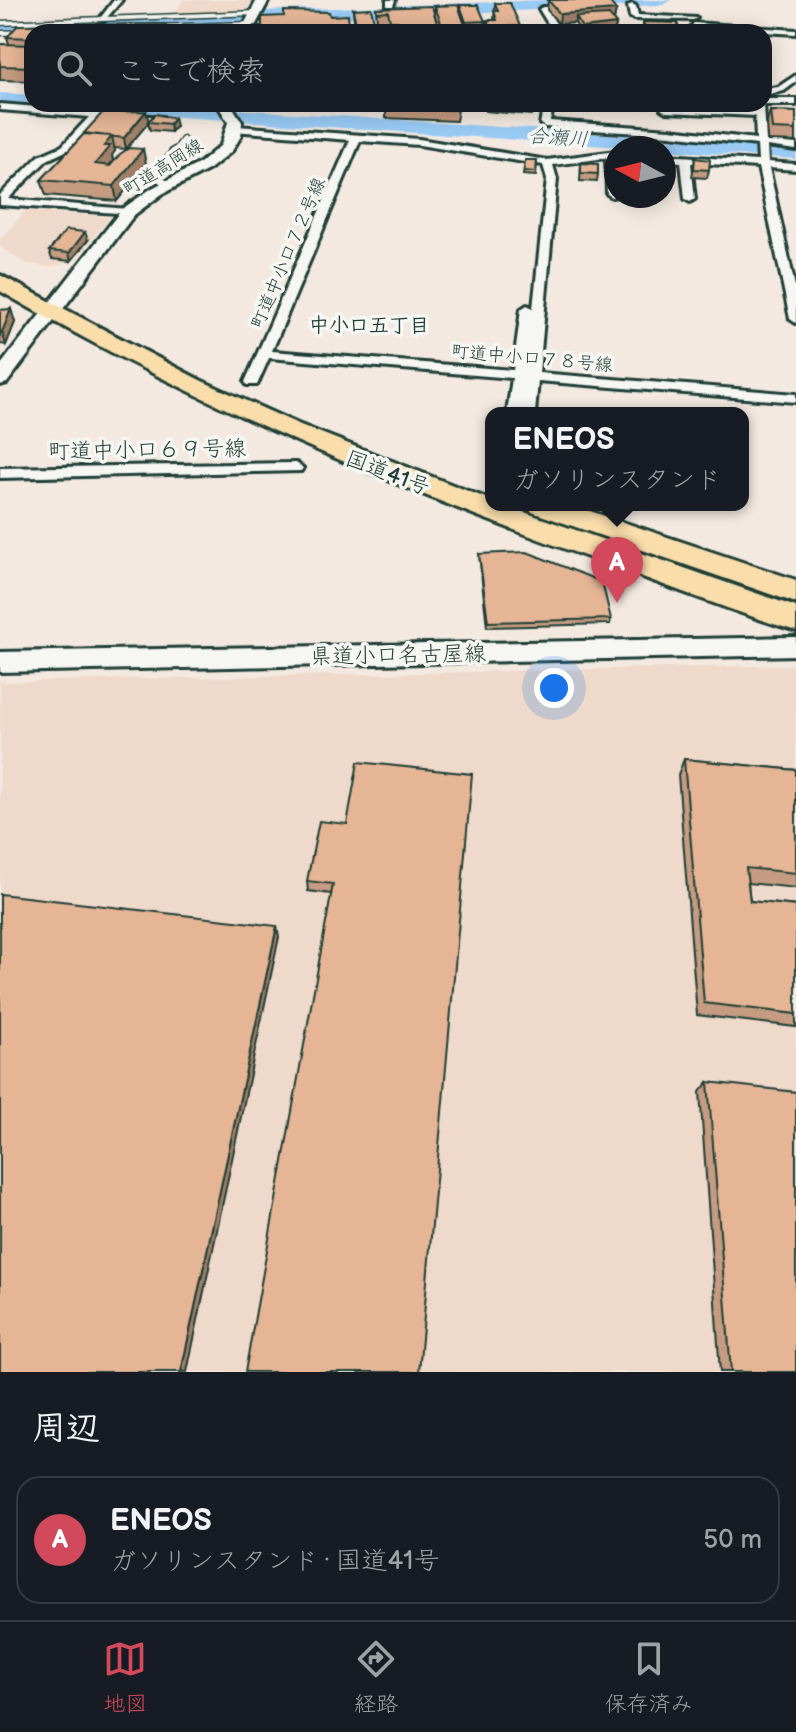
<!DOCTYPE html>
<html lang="ja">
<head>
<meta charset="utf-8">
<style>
	body { margin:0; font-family:"Balsamiq Sans","Klee One",sans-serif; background:#242831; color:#f1f3f6 }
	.compass { position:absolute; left:604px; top:136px; width:72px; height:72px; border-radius:50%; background:#171b24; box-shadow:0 4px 20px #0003; rotate:277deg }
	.you { position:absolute; left:554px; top:688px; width:28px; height:28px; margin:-20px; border:6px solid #fff; border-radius:50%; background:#1a73e8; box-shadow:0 0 0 12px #1a73e833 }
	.badge { display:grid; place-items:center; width:52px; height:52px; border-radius:50%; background:#d1495b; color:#fff; font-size:26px; font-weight:700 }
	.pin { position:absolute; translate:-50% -66px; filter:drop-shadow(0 2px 4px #0008) }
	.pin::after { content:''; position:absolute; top:42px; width:28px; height:24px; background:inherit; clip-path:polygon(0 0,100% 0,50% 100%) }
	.popup { position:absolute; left:485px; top:407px; width:264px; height:104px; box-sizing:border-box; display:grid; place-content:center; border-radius:16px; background:#171b24; filter:drop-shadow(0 2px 6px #0005); font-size:26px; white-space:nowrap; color:#9ea1a6 }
	.popup b { font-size:30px; color:#f1f3f6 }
	.popup::after { content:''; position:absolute; left:50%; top:100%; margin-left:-16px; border:16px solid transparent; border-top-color:#171b24 }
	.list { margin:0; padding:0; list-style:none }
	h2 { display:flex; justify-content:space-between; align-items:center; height:104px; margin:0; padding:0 32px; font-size:34px }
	h2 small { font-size:26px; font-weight:400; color:#9ea1a6 }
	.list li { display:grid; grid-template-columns:52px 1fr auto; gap:24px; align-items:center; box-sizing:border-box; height:128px; margin:0 16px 16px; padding:0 16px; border:2px solid #363941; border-radius:24px }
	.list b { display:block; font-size:30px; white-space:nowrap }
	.list p { margin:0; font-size:26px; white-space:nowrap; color:#9ea1a6 }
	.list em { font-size:26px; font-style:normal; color:#9ea1a6 }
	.icon { flex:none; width:44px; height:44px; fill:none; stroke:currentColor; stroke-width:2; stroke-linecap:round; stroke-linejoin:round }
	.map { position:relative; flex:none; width:796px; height:1372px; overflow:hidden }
	.search { position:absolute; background:#171b24; box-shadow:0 4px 20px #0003; left:24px; right:24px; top:24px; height:88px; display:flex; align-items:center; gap:20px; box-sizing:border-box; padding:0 28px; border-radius:24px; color:#9ea1a6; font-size:30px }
	.sheet { height:248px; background:#171b24 }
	nav { display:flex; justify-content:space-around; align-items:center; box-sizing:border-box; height:112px; border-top:2px solid #363941; background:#171b24; font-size:22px; color:#9ea1a6 }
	nav a { display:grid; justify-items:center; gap:4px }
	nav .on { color:#d1495b }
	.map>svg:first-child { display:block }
</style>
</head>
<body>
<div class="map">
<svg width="796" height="1372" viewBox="0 0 796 1372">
	<rect width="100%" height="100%" fill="#f3e9e0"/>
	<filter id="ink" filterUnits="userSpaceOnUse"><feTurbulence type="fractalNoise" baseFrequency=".0125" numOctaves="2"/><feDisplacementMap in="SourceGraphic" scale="16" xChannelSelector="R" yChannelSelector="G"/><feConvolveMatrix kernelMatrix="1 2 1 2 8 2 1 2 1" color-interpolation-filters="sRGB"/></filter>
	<g filter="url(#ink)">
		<!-- built -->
		<path fill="#efd9ca" d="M183,0H252L247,10L174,15Z
			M26,210L110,217L74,261L49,267L26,263L0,247V240Z
			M796,665V1372H0V682Z"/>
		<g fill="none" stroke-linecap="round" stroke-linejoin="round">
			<!-- river -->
			<path fill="#98caf4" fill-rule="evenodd" d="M545,0H671L663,5L0,31V21Z
				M0,93L32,95V104H38L0,103Z
				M71,104H162L796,147V159L80,110Z"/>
			<defs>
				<path id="lane-far1" d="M0,23L257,13
					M155,27L251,24
					M0,33L21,32
					M173,153L183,139"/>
				<path id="lane" d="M168,185L156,176L174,151"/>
				<path id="street" d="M114,0H122L104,21H98Z
					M387,0H395L393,6H387Z
					M632,4L636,6L638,15L697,18L693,20L634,19L630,17L628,6Z
					M543,7H546L561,32H553L539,9Z
					M694,23L796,30V34L691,27Z
					M796,75V82L784,91L764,95V89L778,87Z
					M764,99H796V105H764L766,141L796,144V150L767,146L768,162L796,164V170L769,168L796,291V323L790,319L758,167L691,163L695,199L690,202L685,199L681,162L664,161V155L758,161L757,145L670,135L545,127L540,124L544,104H554L550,121L670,129L756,139L755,116L666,112L661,109V104L755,110L754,104H764Z
					M0,104L163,117L165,119L160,122L99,117L68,150L47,160L8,199L128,209L133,212L132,214L0,205V195L39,156L62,146L89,117L0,110Z
					M236,126L419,139L547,160L616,151V196L612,197L607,194L606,158L553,165L557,179L539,373L796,394V402L538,381L535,413H521L523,397L521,413H507L512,378L269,358L257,385H247L245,382L350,140L233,131L231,129ZM360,141L419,145L543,165L547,179L533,308L527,305L521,309L513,370L272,351Z
					M296,463L303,468L301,471L0,478V468Z"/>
				<path id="secondary" d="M257,0H269L252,32H240Z
					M217,104H231L242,122L241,136L232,151L210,169L162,194L134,215L7,383L0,385V366L122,209L152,188L200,163L221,145L228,122Z
					M796,637V655L0,672V652Z"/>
				<path id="highway" d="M0,275L200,380L298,424L491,500V505H504L796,607V631C732,611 670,587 607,564C397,489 193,403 0,291Z
					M528,505H572L796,580V603L532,512Z"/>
			</defs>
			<!-- lane-far1 casing -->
			<use href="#lane-far1" stroke="#1f3d34" stroke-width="7"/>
			<!-- lane casing -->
			<use href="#lane" stroke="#1f3d34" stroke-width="10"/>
			<!-- street casing -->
			<use href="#street" stroke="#1f3d34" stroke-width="6"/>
			<!-- secondary casing -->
			<use href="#secondary" stroke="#1f3d34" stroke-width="6"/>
			<!-- highway casing -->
			<use href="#highway" stroke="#1f3d34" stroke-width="6"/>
			<!-- lane-far1 -->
			<use href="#lane-far1" stroke="#f6f6f2" stroke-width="4"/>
			<!-- lane -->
			<use href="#lane" stroke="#f6f6f2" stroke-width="6"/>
			<!-- street -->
			<use href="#street" fill="#f6f6f2" fill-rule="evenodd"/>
			<!-- secondary -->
			<use href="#secondary" fill="#f6f6f2" fill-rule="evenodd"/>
			<!-- highway -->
			<use href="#highway" fill="#f9ddab" fill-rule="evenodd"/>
		</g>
		<!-- wall -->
		<path fill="#c59c81" stroke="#1f3d34" stroke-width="2" d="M548,0L616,10L614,20H613L616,24L615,31L580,32L575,23L559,24L547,10Z
			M495,3L520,26V32H487V20H494Z
			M460,5L485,21L484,32H440L435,16V6L460,11Z
			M376,8L438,27V32L390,31L388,21L377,22Z
			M353,9L376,30V32H355Z
			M643,22L678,28L677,32H643Z
			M32,32V81L0,80V44H9L7,37Z
			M459,104L456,121L386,118V107Z
			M486,104H535L531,115L486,111Z
			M770,111L796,112V142L768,141L767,122Z
			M155,114L176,126L171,132L150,130L148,123L126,149L115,148V151L112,155L113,161L110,165L146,164L117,201L46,195L41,180L84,134L148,122Z
			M695,158L709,170L707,178L692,177Z
			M525,160H537L536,176L523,175Z
			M581,163L598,174L597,182L580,181Z
			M88,240L71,261L52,259L49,251Z
			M0,310L15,322L6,345L0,344Z
			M479,554L611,619L610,624L487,627Z
			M684,759L796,770V888L748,883L750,901L796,906V1027L697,1015L678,775Z
			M472,774L331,894L308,891L307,881Z
			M708,1082L796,1372H720L700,1092Z"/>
		<!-- shaded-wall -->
		<path fill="#a07f69" stroke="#1f3d34" stroke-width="2" d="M616,10L614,20L579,22L576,17L575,23L559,24L560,14Z
			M616,24L615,31L582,32V28Z
			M146,111L149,122L126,149L124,138Z
			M174,118L176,126L171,132L170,124Z
			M112,136L115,151L112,155L113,161L98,179L95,164L104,146Z
			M143,149L146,164L117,201L114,186Z
			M85,232L88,240L71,261L69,253Z
			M11,309L15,322L6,345L2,332Z
			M277,926L279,937L187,1372H181Z"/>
		<!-- building -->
		<path fill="#e5b596" stroke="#1f3d34" stroke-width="2" d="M548,0H608L616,10L560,14Z
			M495,3H510L520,26L490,27L487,20H497L494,11H498Z
			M458,5L466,28L442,26L435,6Z
			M460,5H478L485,21L466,22Z
			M432,6L438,27L400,28L398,21H390L388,11L377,12L376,8Z
			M371,8L376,30H357L353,9Z
			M284,11L329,12L330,16L348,15L350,31L253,32L254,26H262V17L284,16Z
			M609,15L616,24L582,28L576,17Z
			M643,22L678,23V28L644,26Z
			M166,24L161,32H32V38L7,37L18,25Z
			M0,44L32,45V67L0,66Z
			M387,104H457L456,110L386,107Z
			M146,111L124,138L84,133L103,112Z
			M770,111L796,112V130L772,129Z
			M155,114L174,118L170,124L148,122Z
			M84,134L112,136L104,146H110L95,164L110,166L120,154L129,148L143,149L114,186L41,180Z
			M695,158L710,160L709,170L694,169Z
			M525,160H537L536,172L524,171Z
			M581,163L598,164V174L581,173Z
			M66,230L85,232L69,253L49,251Z
			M11,309L2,332H0V310Z
			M527,552L602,582L611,619L488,622L479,554Z
			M684,759L796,770V873L746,868L750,901L796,906V1014L704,1003Z
			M358,762L472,774L419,1372H245L333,884L307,881L319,821L347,824Z
			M0,894L277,926L181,1372H0Z
			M708,1082L796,1092V1372H731Z"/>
	</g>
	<g text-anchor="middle" stroke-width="7" stroke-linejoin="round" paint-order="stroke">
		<!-- far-street labels -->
		<g font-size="18" fill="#1f3d34" stroke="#f6f6f2">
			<text transform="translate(163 167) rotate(-32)" y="6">町道高岡線</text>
			<text transform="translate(288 253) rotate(-67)" y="6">町道中小口７２号線</text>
			<text transform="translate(532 358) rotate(5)" y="6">町道中小口７８号線</text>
		</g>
		<!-- far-water labels -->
		<g font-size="20" font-style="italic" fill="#37595a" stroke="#f6f6f2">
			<text transform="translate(558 137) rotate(4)" y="7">合瀬川</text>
		</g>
		<!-- far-neighbourhood labels -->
		<g font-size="20" font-weight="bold" fill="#1f3d34" stroke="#f6f6f2">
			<text x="369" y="332">中小口五丁目</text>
		</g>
		<!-- street labels -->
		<g font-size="22" fill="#1f3d34" stroke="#f6f6f2">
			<text transform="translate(147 449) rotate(-1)" y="8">町道中小口６９号線</text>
			<text transform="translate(388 472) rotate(21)" y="8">国道41号</text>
			<text transform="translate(398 654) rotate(-1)" y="8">県道小口名古屋線</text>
		</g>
	</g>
</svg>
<svg class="compass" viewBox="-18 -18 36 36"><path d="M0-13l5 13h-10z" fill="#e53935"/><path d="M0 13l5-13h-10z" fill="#9ea1a6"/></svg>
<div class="you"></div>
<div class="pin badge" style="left:617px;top:603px">A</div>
<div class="popup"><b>ENEOS</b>ガソリンスタンド</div>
<div class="search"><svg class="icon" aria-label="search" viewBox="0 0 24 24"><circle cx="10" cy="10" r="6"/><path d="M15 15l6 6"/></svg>ここで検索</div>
</div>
<section class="sheet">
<h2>周辺<small></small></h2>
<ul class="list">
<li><span class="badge">A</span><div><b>ENEOS</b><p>ガソリンスタンド · 国道41号</p></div><em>50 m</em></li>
</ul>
</section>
<nav>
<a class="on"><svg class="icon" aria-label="map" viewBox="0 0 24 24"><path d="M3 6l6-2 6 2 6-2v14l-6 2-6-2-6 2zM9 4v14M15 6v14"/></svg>地図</a>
<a><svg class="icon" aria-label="directions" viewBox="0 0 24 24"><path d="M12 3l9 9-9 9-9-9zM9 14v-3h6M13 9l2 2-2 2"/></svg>経路</a>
<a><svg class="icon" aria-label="saved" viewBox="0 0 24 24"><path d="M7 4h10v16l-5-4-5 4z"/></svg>保存済み</a>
</nav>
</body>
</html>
